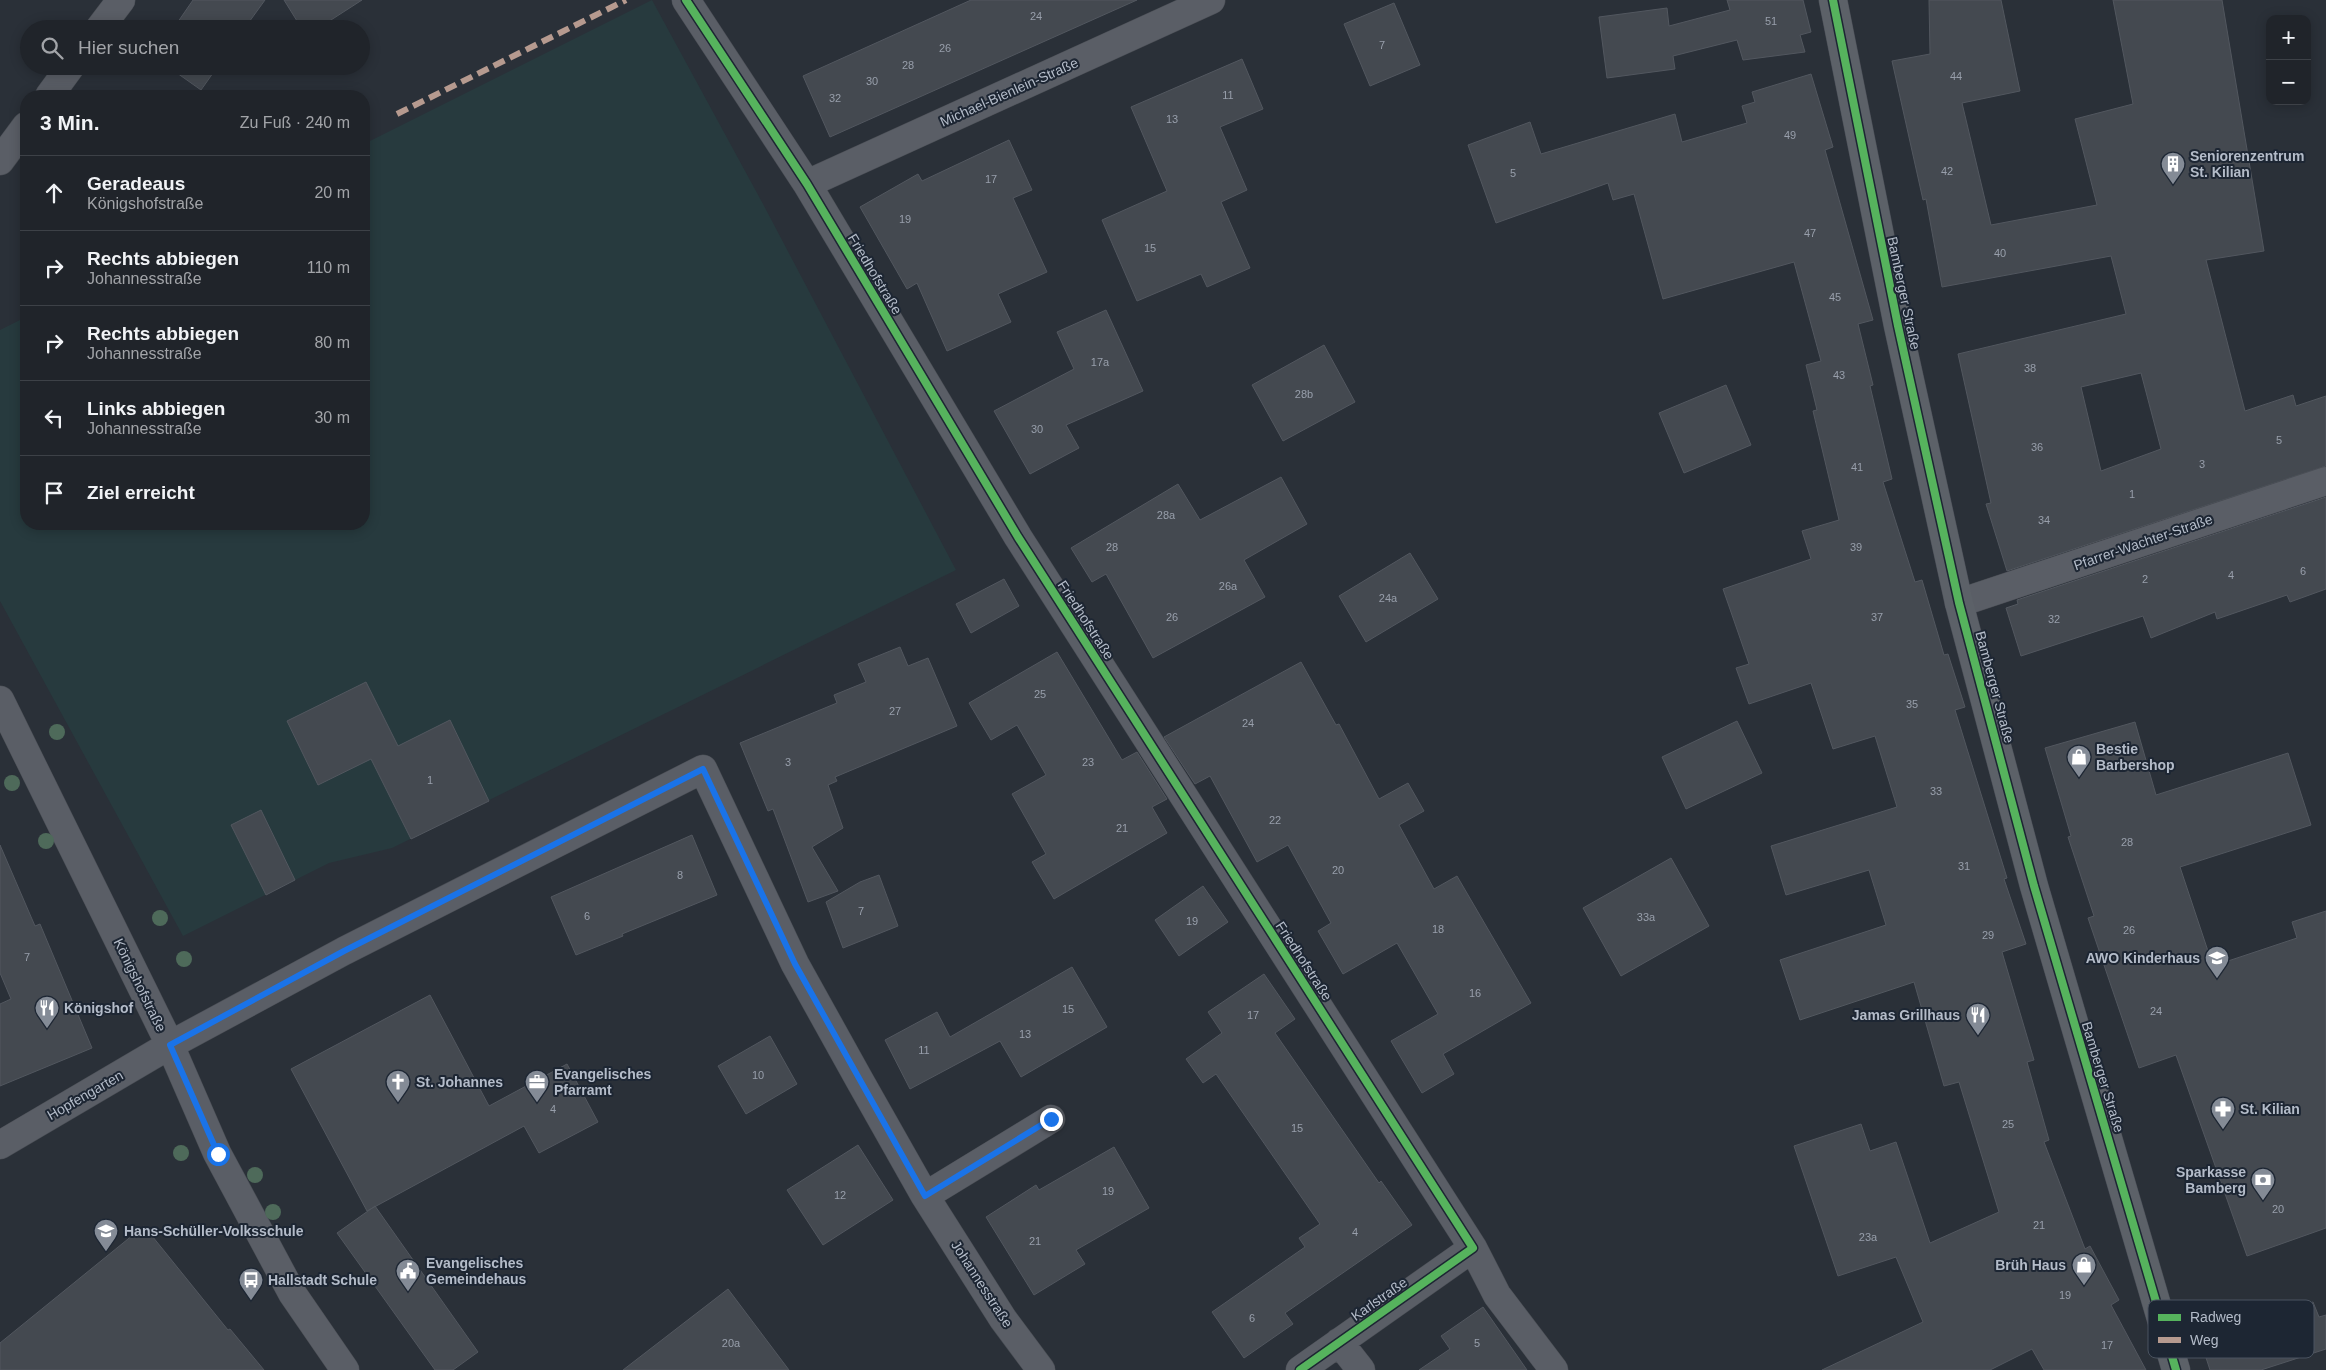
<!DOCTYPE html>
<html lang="de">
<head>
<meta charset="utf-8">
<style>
	body { margin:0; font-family:Arial,sans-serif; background:#2d3036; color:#f1f3f6 }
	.controls { position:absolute; right:15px; top:15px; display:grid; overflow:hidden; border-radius:10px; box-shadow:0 2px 12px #0003 }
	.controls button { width:45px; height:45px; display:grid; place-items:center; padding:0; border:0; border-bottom:1px solid #3d4147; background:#20242a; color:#f1f3f6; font:25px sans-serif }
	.stop { position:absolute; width:15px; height:15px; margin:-11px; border:4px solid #1a73e8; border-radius:50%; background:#fff }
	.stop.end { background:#1a73e8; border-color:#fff; box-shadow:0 1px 5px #0008 }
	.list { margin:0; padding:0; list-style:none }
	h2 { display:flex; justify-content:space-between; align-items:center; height:65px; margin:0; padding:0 20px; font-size:21px }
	h2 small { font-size:16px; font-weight:400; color:#a2a4a8 }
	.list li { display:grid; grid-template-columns:32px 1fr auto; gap:15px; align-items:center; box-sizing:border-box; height:75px; padding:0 20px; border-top:1px solid #3d4147 }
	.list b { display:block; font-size:19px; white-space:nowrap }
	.list p { margin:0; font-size:16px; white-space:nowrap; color:#a2a4a8 }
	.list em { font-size:16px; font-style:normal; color:#a2a4a8 }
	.icon { flex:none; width:28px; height:28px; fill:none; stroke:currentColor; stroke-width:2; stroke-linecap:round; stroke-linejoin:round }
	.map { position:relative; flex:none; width:2326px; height:1370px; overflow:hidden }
	.search { position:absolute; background:#20242a; box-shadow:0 2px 12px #0003; left:20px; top:20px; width:350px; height:55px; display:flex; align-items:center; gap:12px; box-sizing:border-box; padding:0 18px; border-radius:28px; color:#a2a4a8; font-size:19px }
	.panel { position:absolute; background:#20242a; box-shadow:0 2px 12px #0003; left:20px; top:90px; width:350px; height:440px; border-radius:20px }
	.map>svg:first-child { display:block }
</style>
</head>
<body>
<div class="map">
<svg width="2326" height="1370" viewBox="0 0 2326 1370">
	<rect width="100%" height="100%" fill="#2a3038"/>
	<!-- green -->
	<path fill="#273a3e" d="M652,0L763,204L956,570L392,848L329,863L183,936L0,601V330L26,317V524H364V144Z"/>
	<!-- building -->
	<path fill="#444950" stroke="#52575f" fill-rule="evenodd" d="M193,0H265L244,29H173Z
		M284,0H362L317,29H302Z
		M971,0H1137L830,137L803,76Z
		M1727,0H1803L1811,32L1800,35L1805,52L1743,60L1737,40L1673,56L1675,69L1607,78L1599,17L1667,8L1669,26L1730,10Z
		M1929,0H2001L2020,91L1962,103L1991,225L2097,205L2075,119L2133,104L2113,0H2222L2264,251L2206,260L2245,411L2293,395L2296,406L2326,396V466L2007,571L1986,504L1991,503L1958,354L2126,314L2111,256L1942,287L1926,199L1923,200L1892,61L1930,54ZM2141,373L2161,449L2101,471L2081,387Z
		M1394,3L1420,65L1370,86L1344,24Z
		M1242,59L1263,109L1220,127L1247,190L1221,202L1250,268L1207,287L1201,274L1137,301L1102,220L1167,191L1131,107Z
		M167,66H218L201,90Z
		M1811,74L1833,147L1825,150L1873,320L1858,324L1873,385L1870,386L1892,479L1883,482L1915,582L1922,580L1944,655L1948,654L1965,707L1955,710L2007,878L2004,879L2026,944L2002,952L2034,1060L2027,1062L2049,1140L2044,1142L2085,1249L2090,1246L2119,1300L2111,1305L2146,1370H2044L2032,1349L1990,1370H1822L1923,1322L1896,1257L1838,1276L1794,1146L1861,1124L1870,1151L1896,1142L1930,1243L1999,1212L1959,1082L1944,1086L1914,982L1800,1020L1780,960L1886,925L1869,870L1786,895L1771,846L1897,807L1875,736L1833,749L1811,683L1749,704L1736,668L1749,664L1723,589L1811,559L1802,531L1839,520L1813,411L1817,410L1806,365L1821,361L1794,262L1663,299L1634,194L1613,200L1608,183L1496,223L1468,145L1530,122L1541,154L1675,114L1682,142L1747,123L1742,106L1755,102L1752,92Z
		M1009,140L1032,190L1013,198L1047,272L998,294L1011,322L947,351L917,283L907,289L860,207L918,174L922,181Z
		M1106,310L1143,391L1066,425L1079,448L1030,474L994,411L1074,369L1057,332Z
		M1324,345L1355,402L1283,441L1252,385Z
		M1726,385L1751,445L1684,473L1659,413Z
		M1281,477L1307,524L1244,560L1265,597L1153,658L1106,574L1092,582L1071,548L1178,484L1200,520Z
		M2326,497V589L2290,602L2287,595L2217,619L2215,612L2151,638L2143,616L2021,656L2006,608L2018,604L2017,600Z
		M1410,553L1438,599L1366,642L1339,596Z
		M1004,579L1019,606L971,633L956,604Z
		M900,647L908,666L928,658L957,726L835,777L837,781L828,785L843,828L812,847L838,891L808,902L773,809L768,811L740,743L837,703L834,695L866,682L858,664Z
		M1057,652L1122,760L1137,752L1167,799L1152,807L1167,833L1054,899L1032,862L1046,854L1012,794L1046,775L1017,725L991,740L969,703Z
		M1301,662L1336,725L1339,724L1379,799L1408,783L1424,811L1399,825L1434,889L1457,876L1531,1003L1443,1054L1454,1074L1422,1093L1391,1041L1438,1014L1397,943L1343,974L1318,931L1331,923L1288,845L1257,862L1210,776L1195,784L1164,737Z
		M366,682L398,746L450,720L489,801L411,839L371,759L318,785L287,721Z
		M1737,721L1762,773L1686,809L1662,757Z
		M2135,722L2156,795L2288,753L2311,825L2180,867L2213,966L2297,938L2292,922L2326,911V1228L2247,1256L2176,1055L2139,1068L2088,918L2094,916L2068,837L2071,836L2045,748Z
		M261,810L295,880L266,895L231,825Z
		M692,835L717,895L622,934L623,936L576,955L551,897Z
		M0,845L35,926L40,924L92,1048L0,1086V1004L11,999L0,973Z
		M1671,858L1709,926L1621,976L1583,908Z
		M879,875L898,926L843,948L826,902L860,882Z
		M1203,886L1228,922L1179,956L1155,920Z
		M1072,967L1107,1027L1021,1077L1000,1041L910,1089L885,1040L937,1012L950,1037Z
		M1264,974L1295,1019L1275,1033L1379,1183L1381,1181L1412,1225L1285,1313L1293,1324L1244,1358L1212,1312L1305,1247L1299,1238L1320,1224L1216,1074L1203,1083L1186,1059L1222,1033L1208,1012Z
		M430,995L489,1106L567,1064L598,1122L539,1153L524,1126L367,1211L291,1069Z
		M770,1036L797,1084L746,1114L718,1066Z
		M858,1145L893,1200L823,1245L787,1190Z
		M1114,1147L1149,1208L1076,1250L1085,1264L1034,1295L986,1217L1036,1185L1039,1190Z
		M375,1206L478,1352L453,1370H435L337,1233Z
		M144,1226L228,1330L230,1329L264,1370H0V1343Z
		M728,1289L789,1370H623L680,1326Z
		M2313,1302L2319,1317L2326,1315V1349L2261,1370H2210L2200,1339Z
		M1483,1307L1527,1370H1419L1450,1349L1441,1336Z"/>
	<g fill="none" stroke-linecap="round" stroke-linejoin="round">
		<defs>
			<path id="minor" d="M686,0L807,184L1018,537L1473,1248L1497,1295L1554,1370
				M99,29L121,0
				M49,96L71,66
				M0,161L26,126
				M807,184L1211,0
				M1959,603L2326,481
				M0,700L170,1045L217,1153L292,1293L345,1370
				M0,1145L170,1045L344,951L703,769L795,964L860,1081L925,1196L1003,1319L1041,1370
				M925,1196L1051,1119
				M1339,1342L1361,1370
				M1300,1370L1473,1248"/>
			<path id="major" d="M1833,0L1898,326L1959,603L2034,886L2176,1370"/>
		</defs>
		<!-- minor casing -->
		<use href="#minor" stroke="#484c53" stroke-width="29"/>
		<!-- major casing -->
		<use href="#major" stroke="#484c55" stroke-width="29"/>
		<!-- minor -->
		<use href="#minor" stroke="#5a5e66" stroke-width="28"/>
		<!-- major -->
		<use href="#major" stroke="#5c6168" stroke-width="28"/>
		<!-- quiet -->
		<path stroke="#b69a8f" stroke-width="6" stroke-dasharray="12 6" stroke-linecap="butt" d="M397,114L626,0"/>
		<defs>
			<path id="cycleway" d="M686,0L807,184L1018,537L1473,1248L1300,1370
				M1833,0L1898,326L1959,603L2034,886L2176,1370"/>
		</defs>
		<!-- cycleway casing -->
		<use href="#cycleway" stroke="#1d2633" stroke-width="11"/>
		<!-- cycleway -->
		<use href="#cycleway" stroke="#56b35d" stroke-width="8"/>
	</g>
	<!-- trees -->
	<g fill="#4e6a5a">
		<circle cx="57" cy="732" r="8"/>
		<circle cx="12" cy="783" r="8"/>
		<circle cx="46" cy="841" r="8"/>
		<circle cx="160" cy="918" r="8"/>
		<circle cx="184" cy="959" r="8"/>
		<circle cx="181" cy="1153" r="8"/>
		<circle cx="255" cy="1175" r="8"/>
		<circle cx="273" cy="1212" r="8"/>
	</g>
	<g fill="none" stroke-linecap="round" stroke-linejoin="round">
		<!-- route -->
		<path stroke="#1a73e8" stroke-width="6" d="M218,1154L170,1045L344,951L703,769L795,964L925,1196L1051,1119"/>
	</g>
	<!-- icons -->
	<defs>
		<symbol id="building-pin" viewBox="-11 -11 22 30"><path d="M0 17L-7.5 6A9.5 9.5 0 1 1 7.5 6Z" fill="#848b96" stroke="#1d2633"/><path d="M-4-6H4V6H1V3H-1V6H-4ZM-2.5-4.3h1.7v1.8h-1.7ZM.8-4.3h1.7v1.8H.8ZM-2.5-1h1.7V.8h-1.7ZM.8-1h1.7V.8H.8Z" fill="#fff"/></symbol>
		<symbol id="shop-pin" viewBox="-11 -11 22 30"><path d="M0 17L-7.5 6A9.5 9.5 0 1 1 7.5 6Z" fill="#848b96" stroke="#1d2633"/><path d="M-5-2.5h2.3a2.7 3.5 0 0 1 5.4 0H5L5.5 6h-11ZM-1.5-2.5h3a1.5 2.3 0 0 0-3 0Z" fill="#fff"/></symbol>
		<symbol id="school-pin" viewBox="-11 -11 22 30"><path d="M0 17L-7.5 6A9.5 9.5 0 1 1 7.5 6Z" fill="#848b96" stroke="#1d2633"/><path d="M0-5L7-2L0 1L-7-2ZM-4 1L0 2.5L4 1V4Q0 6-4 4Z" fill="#fff"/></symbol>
		<symbol id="restaurant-pin" viewBox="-11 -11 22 30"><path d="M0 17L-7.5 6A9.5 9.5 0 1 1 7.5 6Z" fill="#848b96" stroke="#1d2633"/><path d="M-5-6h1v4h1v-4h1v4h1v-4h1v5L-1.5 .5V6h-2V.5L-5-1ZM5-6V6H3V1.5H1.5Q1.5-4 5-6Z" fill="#fff"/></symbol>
		<symbol id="church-pin" viewBox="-11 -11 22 30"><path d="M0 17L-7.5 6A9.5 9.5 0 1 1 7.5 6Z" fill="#848b96" stroke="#1d2633"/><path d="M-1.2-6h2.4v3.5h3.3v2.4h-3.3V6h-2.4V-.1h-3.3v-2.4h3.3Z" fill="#fff"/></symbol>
		<symbol id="office-pin" viewBox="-11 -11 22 30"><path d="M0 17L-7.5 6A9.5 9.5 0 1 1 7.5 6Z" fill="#848b96" stroke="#1d2633"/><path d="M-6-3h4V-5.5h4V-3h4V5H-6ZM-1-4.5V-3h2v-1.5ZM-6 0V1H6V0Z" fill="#fff"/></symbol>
		<symbol id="pharmacy-pin" viewBox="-11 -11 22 30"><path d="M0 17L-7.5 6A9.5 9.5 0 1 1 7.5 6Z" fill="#848b96" stroke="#1d2633"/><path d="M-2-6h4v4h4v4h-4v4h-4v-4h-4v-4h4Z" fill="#fff"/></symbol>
		<symbol id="bank-pin" viewBox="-11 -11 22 30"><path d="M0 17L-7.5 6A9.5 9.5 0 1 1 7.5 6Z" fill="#848b96" stroke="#1d2633"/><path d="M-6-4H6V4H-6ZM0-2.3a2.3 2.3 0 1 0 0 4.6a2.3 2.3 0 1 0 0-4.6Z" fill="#fff"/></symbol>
		<symbol id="civic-pin" viewBox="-11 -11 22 30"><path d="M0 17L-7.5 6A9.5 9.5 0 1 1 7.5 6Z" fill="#848b96" stroke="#1d2633"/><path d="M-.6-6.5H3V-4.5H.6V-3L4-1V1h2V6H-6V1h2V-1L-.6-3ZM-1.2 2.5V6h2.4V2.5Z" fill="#fff"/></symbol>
		<symbol id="bus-pin" viewBox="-11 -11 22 30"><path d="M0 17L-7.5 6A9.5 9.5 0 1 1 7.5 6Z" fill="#848b96" stroke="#1d2633"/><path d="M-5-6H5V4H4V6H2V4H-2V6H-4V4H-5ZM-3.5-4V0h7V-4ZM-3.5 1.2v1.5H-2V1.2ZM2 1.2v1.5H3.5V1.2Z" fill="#fff"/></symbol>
	</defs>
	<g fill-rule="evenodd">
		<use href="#building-pin" x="2159" y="150" width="28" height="38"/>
		<use href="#shop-pin" x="2065" y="743" width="28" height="38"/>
		<use href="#school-pin" x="2203" y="944" width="28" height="38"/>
		<use href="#restaurant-pin" x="33" y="994" width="28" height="38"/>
		<use href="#restaurant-pin" x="1964" y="1001" width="28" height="38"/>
		<use href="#church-pin" x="384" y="1068" width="28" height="38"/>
		<use href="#office-pin" x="523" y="1068" width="28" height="38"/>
		<use href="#pharmacy-pin" x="2209" y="1095" width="28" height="38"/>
		<use href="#bank-pin" x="2249" y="1166" width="28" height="38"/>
		<use href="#school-pin" x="92" y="1217" width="28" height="38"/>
		<use href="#shop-pin" x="2070" y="1251" width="28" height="38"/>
		<use href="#civic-pin" x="394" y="1257" width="28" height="38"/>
		<use href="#bus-pin" x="237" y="1266" width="28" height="38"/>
	</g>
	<g text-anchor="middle" stroke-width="4" stroke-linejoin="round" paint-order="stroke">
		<!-- number labels -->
		<g font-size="11" fill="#989fab">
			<text x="1036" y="20">24</text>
			<text x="1771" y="25">51</text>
			<text x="1382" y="49">7</text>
			<text x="945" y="52">26</text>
			<text x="908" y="69">28</text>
			<text x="1956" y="80">44</text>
			<text x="872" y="85">30</text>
			<text x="1228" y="99">11</text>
			<text x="835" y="102">32</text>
			<text x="1172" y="123">13</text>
			<text x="1790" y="139">49</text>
			<text x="1947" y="175">42</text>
			<text x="1513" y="177">5</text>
			<text x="991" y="183">17</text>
			<text x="905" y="223">19</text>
			<text x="1810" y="237">47</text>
			<text x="1150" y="252">15</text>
			<text x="2000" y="257">40</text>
			<text x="1835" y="301">45</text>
			<text x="1100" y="366">17a</text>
			<text x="2030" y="372">38</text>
			<text x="1839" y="379">43</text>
			<text x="1304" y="398">28b</text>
			<text x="1037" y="433">30</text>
			<text x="2279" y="444">5</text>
			<text x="2037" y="451">36</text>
			<text x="2202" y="468">3</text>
			<text x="1857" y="471">41</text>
			<text x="2132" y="498">1</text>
			<text x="1166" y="519">28a</text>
			<text x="2044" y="524">34</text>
			<text x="1112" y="551">28</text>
			<text x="1856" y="551">39</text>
			<text x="2303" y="575">6</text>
			<text x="2231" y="579">4</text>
			<text x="2145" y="583">2</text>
			<text x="1228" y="590">26a</text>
			<text x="1388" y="602">24a</text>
			<text x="1172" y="621">26</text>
			<text x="1877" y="621">37</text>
			<text x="2054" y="623">32</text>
			<text x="1040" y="698">25</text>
			<text x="1912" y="708">35</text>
			<text x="895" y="715">27</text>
			<text x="1248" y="727">24</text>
			<text x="788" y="766">3</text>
			<text x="1088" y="766">23</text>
			<text x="430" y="784">1</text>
			<text x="1936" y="795">33</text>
			<text x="1275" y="824">22</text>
			<text x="1122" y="832">21</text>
			<text x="2127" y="846">28</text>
			<text x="1964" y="870">31</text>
			<text x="1338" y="874">20</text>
			<text x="680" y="879">8</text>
			<text x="861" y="915">7</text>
			<text x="587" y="920">6</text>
			<text x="1646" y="921">33a</text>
			<text x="1192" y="925">19</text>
			<text x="1438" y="933">18</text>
			<text x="2129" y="934">26</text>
			<text x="1988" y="939">29</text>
			<text x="27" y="961">7</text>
			<text x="1475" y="997">16</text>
			<text x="1068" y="1013">15</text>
			<text x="2156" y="1015">24</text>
			<text x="1253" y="1019">17</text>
			<text x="1025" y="1038">13</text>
			<text x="924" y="1054">11</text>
			<text x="758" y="1079">10</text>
			<text x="553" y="1113">4</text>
			<text x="2008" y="1128">25</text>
			<text x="1297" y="1132">15</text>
			<text x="1108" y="1195">19</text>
			<text x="840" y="1199">12</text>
			<text x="2278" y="1213">20</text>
			<text x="2039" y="1229">21</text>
			<text x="1355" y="1236">4</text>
			<text x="1868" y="1241">23a</text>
			<text x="1035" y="1245">21</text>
			<text x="2065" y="1299">19</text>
			<text x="1252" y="1322">6</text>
			<text x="731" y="1347">20a</text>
			<text x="1477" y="1347">5</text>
			<text x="2107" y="1349">17</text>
		</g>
		<!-- street labels -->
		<g font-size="14" fill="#b4bcc9" stroke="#1d2633">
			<text transform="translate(1009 92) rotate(-24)" y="5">Michael-Bienlein-Straße</text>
			<text transform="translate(875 274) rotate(59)" y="5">Friedhofstraße</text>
			<text transform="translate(1904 293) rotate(78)" y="5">Bamberger Straße</text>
			<text transform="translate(2143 542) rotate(-19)" y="5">Pfarrer-Wachter-Straße</text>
			<text transform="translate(1086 620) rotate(57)" y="5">Friedhofstraße</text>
			<text transform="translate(1995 687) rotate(75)" y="5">Bamberger Straße</text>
			<text transform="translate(1304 961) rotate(57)" y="5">Friedhofstraße</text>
			<text transform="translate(140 985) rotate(64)" y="5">Königshofstraße</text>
			<text transform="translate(2103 1077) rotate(73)" y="5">Bamberger Straße</text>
			<text transform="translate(85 1095) rotate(-30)" y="5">Hopfengarten</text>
			<text transform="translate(982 1284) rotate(57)" y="5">Johannesstraße</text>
			<text transform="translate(1379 1299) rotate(-35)" y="5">Karlstraße</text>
		</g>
		<!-- poi labels -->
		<g font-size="14" font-weight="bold" fill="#b4bcc9" stroke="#1d2633" text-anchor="start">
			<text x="2190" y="161">Seniorenzentrum<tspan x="2190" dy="16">St. Kilian</tspan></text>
			<text x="2096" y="754">Bestie<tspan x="2096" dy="16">Barbershop</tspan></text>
			<text x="2200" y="963" text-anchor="end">AWO Kinderhaus</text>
			<text x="64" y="1013">Königshof</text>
			<text x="1960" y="1020" text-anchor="end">Jamas Grillhaus</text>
			<text x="554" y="1079">Evangelisches<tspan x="554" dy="16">Pfarramt</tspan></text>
			<text x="416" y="1087">St. Johannes</text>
			<text x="2240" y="1114">St. Kilian</text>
			<text x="2246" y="1177" text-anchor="end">Sparkasse<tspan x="2246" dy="16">Bamberg</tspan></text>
			<text x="124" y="1236">Hans-Schüller-Volksschule</text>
			<text x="426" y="1268">Evangelisches<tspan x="426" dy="16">Gemeindehaus</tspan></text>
			<text x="2066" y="1270" text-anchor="end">Brüh Haus</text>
			<text x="268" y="1285">Hallstadt Schule</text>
		</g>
	</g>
	<!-- legend -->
	<rect x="2148" y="1300" width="166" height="58" rx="8" fill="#1d2633" stroke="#4a5360" stroke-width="1"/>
	<rect x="2158" y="1314" width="23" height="7" fill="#56b35d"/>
	<rect x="2158" y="1337" width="23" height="6" fill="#b69a8f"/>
	<g font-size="14" fill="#b4bcc9">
		<text x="2190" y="1322">Radweg</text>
		<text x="2190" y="1345">Weg</text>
	</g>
</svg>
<div class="controls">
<button>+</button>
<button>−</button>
</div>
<div class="stop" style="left:218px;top:1154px"></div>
<div class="stop end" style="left:1051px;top:1119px"></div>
<div class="search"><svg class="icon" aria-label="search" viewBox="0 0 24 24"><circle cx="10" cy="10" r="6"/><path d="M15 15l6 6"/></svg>Hier suchen</div>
<section class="panel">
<h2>3 Min.<small>Zu Fuß · 240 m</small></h2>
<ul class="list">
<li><svg class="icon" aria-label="ahead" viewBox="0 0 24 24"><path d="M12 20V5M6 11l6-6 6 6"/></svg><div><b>Geradeaus</b><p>Königshofstraße</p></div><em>20 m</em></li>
<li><svg class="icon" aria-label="right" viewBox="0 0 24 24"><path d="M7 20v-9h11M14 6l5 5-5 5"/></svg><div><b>Rechts abbiegen</b><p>Johannesstraße</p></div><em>110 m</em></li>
<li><svg class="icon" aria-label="right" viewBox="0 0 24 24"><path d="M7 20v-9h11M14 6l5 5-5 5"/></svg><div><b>Rechts abbiegen</b><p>Johannesstraße</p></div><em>80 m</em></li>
<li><svg class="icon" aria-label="left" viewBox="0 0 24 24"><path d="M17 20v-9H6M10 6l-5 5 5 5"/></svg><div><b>Links abbiegen</b><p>Johannesstraße</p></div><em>30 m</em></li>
<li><svg class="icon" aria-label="arrive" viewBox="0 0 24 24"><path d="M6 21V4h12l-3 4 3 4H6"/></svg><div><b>Ziel erreicht</b></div></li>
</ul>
</section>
</div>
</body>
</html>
